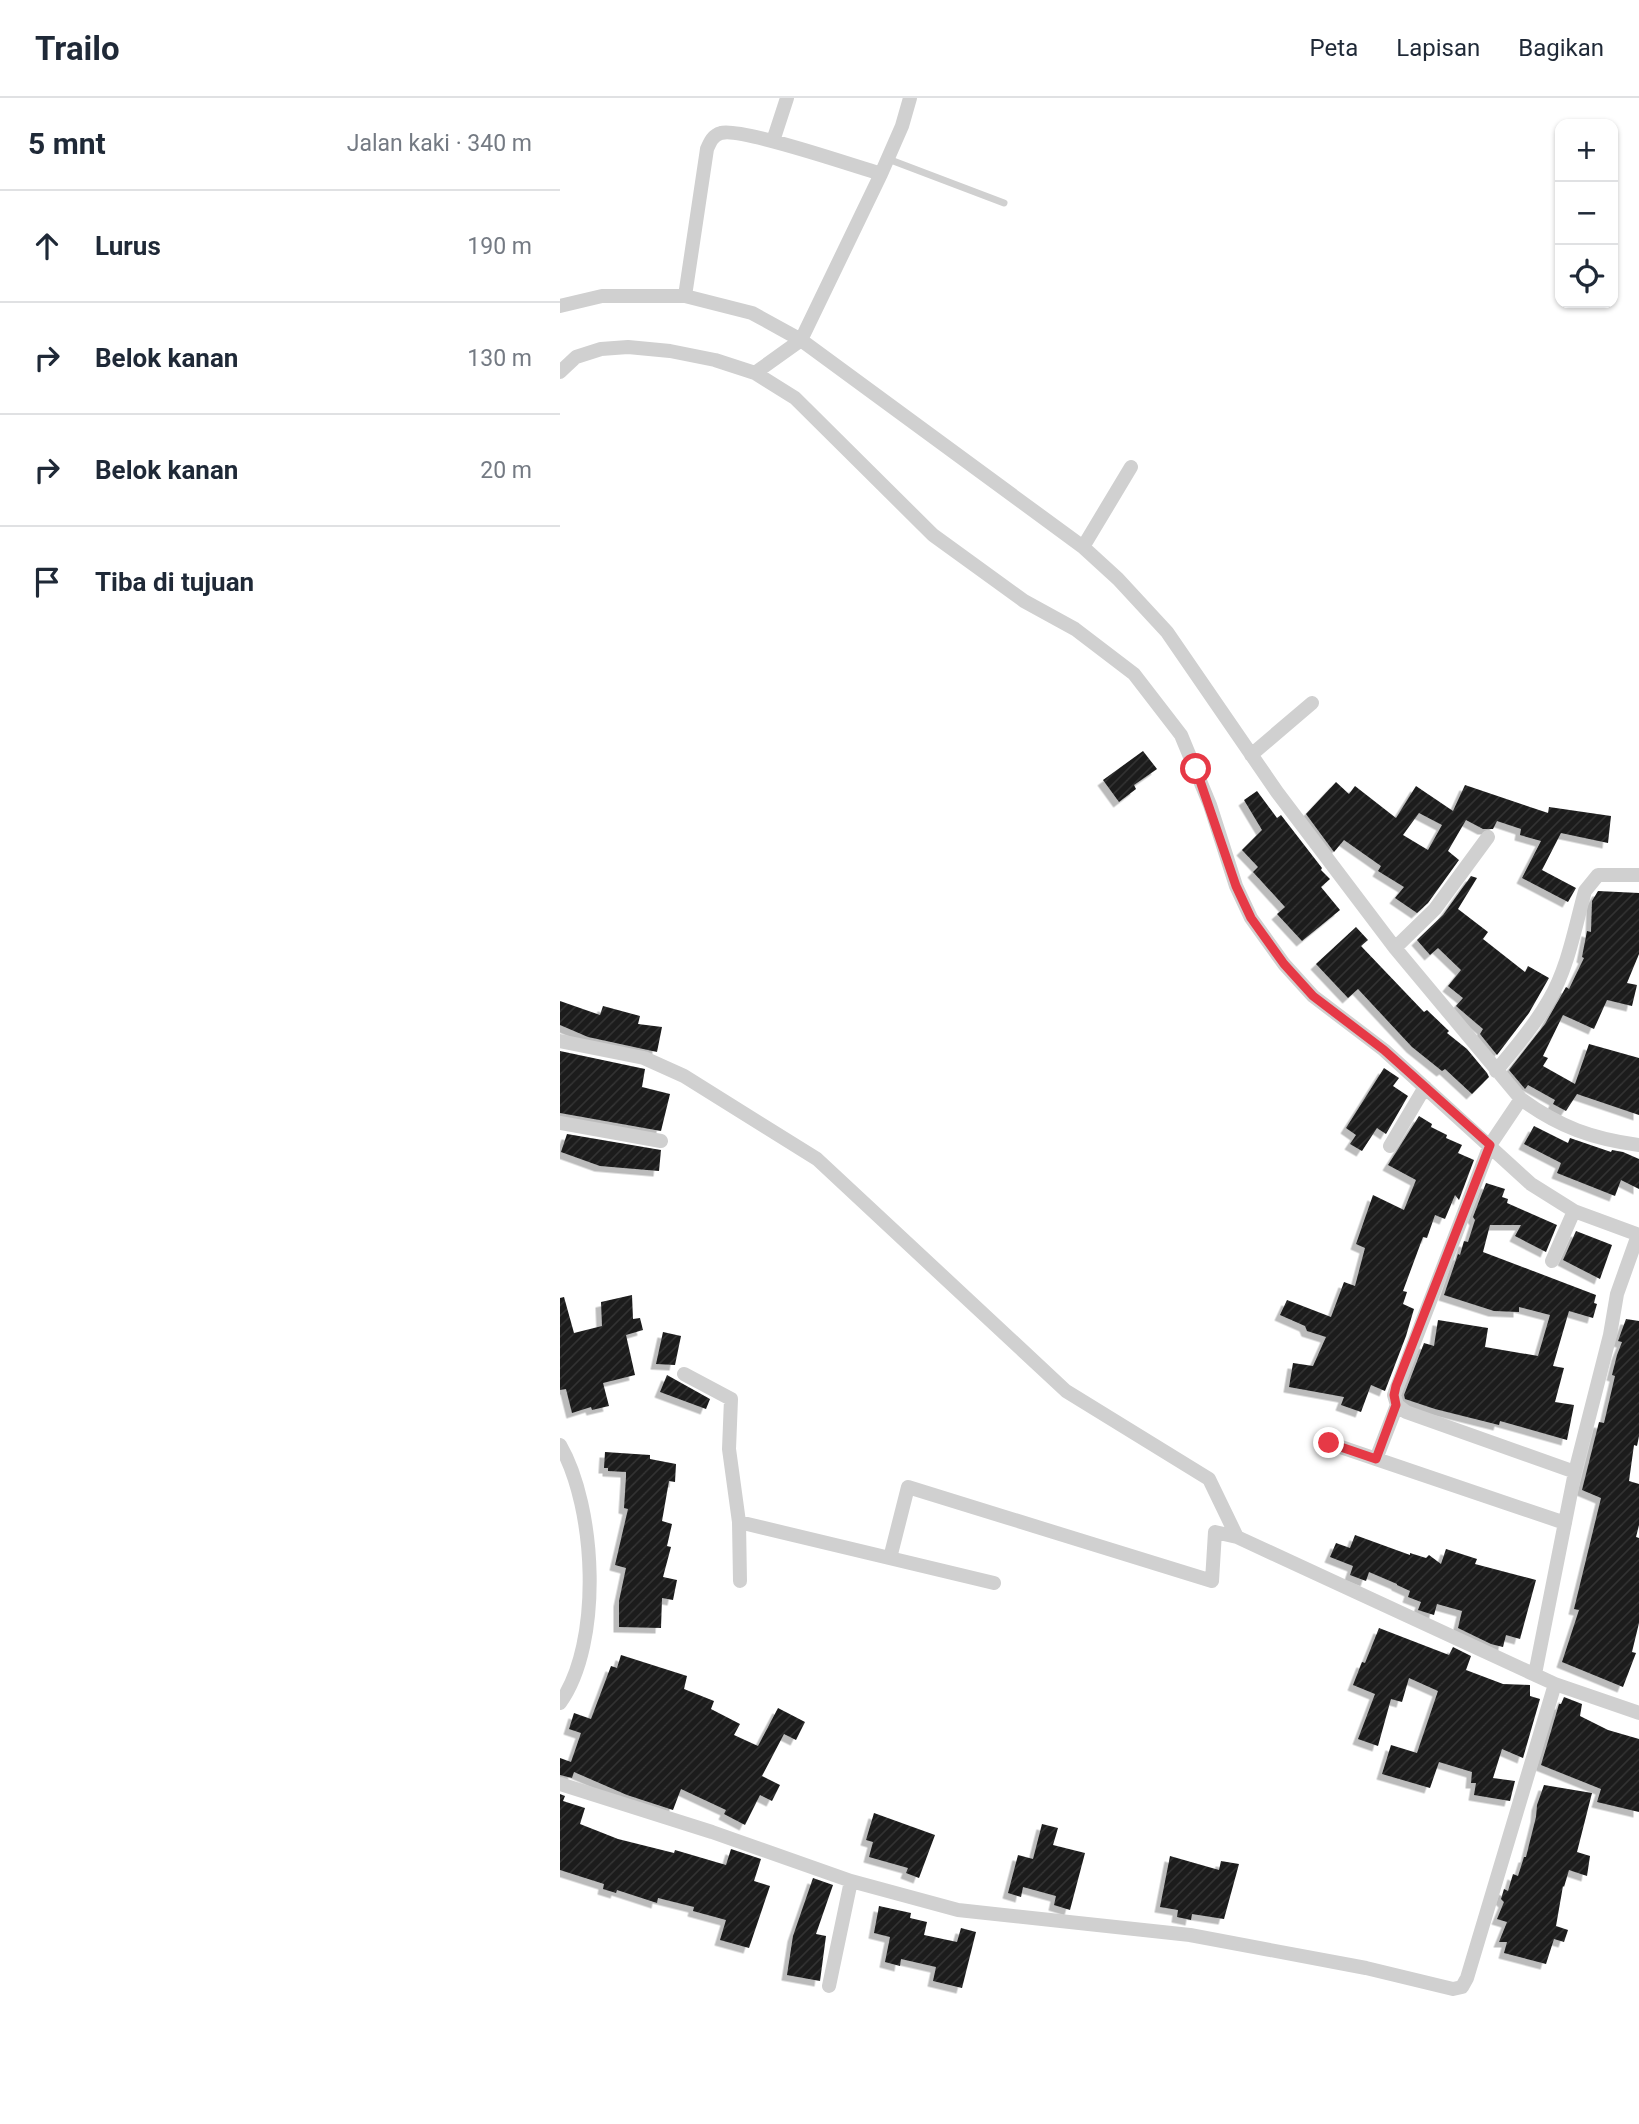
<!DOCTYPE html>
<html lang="id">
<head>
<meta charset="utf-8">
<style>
	body { margin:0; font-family:Roboto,sans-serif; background:#f2f2f3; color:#1f2937 }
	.controls { position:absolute; right:21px; top:21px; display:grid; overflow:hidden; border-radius:14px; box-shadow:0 2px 5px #0004 }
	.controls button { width:63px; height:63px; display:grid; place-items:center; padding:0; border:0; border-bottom:2px solid #e0e1e3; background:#fff; color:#1f2937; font:35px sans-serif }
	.stop { position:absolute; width:21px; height:21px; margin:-16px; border:5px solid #e63946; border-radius:50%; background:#fff }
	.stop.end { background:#e63946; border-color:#fff; box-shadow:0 2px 7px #0008 }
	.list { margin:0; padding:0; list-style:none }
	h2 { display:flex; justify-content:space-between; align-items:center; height:91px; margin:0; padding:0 28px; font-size:30px }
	h2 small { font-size:23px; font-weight:400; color:#747a83 }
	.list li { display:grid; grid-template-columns:46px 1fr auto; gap:21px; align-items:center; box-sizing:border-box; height:112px; padding:0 28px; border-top:2px solid #e0e1e3 }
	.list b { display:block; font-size:26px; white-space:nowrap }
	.list em { font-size:23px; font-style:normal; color:#747a83 }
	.icon { flex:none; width:38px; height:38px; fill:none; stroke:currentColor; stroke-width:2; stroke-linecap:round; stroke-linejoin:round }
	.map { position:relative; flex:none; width:1079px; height:2026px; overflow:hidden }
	header { display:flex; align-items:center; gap:42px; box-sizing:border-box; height:98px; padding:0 35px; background:#fff; border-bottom:2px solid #e0e1e3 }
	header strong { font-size:33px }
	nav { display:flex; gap:38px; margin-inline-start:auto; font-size:24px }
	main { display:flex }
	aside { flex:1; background:#fff }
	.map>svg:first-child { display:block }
</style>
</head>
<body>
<header>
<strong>Trailo</strong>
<nav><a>Peta</a><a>Lapisan</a><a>Bagikan</a></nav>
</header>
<main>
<aside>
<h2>5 mnt<small>Jalan kaki · 340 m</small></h2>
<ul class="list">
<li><svg class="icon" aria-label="ahead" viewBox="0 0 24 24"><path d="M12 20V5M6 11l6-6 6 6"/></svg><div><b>Lurus</b></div><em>190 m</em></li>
<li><svg class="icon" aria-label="right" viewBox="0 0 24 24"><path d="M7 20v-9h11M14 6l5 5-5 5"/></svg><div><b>Belok kanan</b></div><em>130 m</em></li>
<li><svg class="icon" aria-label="right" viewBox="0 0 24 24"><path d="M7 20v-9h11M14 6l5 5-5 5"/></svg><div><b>Belok kanan</b></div><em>20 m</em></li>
<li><svg class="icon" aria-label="arrive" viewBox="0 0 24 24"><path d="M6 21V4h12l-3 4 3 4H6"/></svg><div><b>Tiba di tujuan</b></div></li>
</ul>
</aside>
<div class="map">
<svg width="1079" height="2026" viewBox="0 0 1079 2026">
	<defs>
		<pattern id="building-hatch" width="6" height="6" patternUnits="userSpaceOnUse" patternTransform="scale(1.75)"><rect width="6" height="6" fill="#1a1a1a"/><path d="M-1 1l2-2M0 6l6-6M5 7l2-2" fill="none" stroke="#333"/></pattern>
		<filter id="shadow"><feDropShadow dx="-5.5" dy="5.5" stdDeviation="0" flood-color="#0004"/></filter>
	</defs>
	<rect width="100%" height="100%" fill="#fff"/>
	<!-- building -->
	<path fill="url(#building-hatch)" fill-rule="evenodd" filter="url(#shadow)" d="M583,653L597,671L574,687L576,691L559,704L543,682Z
		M776,684L789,696L795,688L836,720L856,688L893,713L905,687L988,715L989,709L1051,718L1048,745L1001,735L982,772L1016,790L1008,804L962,780L981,743L960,737L961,731L937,723L933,731H923L906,722L888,753L899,762L868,805L857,815L835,800L844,789L818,773L821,768L784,742L774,754L746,716ZM859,715L882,727L868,752L843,737Z
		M697,693L717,720L721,717L762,770L761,772L770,781L761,789L780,812L742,843L717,816L725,809L693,774L698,769L682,752L702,732L684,702Z
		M911,778L917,780L898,811L928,834L923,841L965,874L968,868L989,880L969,915L937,957L920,936L923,931L896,908L903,900L888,888L901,872L878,850L870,857L857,842L883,817Z
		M1038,793L1079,795V856L1067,885L1077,887L1072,908L1047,902L1034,931L1003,917L983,958L988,960L983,968L1015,986L1029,946L1079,960V1017L1017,996L1006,1013L993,1006L995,1002L968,987L965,991L949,972L985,926L1006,889L1009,891L1024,860L1022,859L1027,833L1031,834L1032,803Z
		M796,829L808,842L801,848L864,914L867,912L889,933L887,935L907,951L927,975L929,979L912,996L885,971L882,973L852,949L798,891L788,900L756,866Z
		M0,903L40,917L43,908L80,918L78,926L102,929L97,954L28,939L0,927Z
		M0,953L85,971L82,989L110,996L101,1033L0,1015Z
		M824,970L839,980L833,988L848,998L826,1036L817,1030L802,1053L790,1046L796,1037L786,1030Z
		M859,1018L872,1026L871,1029L887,1037L886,1040L902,1047L898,1055L914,1062L899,1102L895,1097L885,1121L875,1117L867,1140L863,1139L843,1193L847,1194L843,1206L854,1211L846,1238L825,1293L811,1287L801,1314L781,1307L784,1299L729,1289L733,1265L753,1268L766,1239L747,1233L745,1228L720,1217L727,1202L771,1219L784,1184L795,1188L805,1150L796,1146L813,1097L844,1112L856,1082L828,1067Z
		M974,1028L1008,1045L1010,1040L1051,1054L1052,1052L1063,1054L1079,1061V1091L1061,1082L1055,1098L997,1075L1001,1065L964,1046Z
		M7,1036L101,1052L99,1073L40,1068L1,1054Z
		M926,1085L945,1091L942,1099L948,1101L947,1105L997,1127L986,1154L955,1138L961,1127H930L923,1154L1036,1197L1034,1205L1037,1206L1033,1220L1009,1213L993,1268L1004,1270L995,1304L1014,1307L1007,1342L940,1323L939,1327L875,1311L845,1301L844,1297L864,1245L874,1248L878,1222L928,1230L925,1249L978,1258L990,1217L959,1209V1214L934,1213L884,1197L898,1156L900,1157L904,1143L908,1144L915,1122L913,1119Z
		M1016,1133L1052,1147L1040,1181L1003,1162Z
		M72,1197L73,1221L80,1220L83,1232L66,1237L75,1277L43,1285L49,1308L32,1312L31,1309L12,1315L6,1291L0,1292V1200L4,1199L14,1235L42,1228L41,1204Z
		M1066,1221L1079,1223V1338L1077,1348L1074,1347L1069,1383L1079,1386V1427L1076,1439L1079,1440V1525L1072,1554L1076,1555L1063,1589L1002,1564L1019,1512L1014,1511L1041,1400L1022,1392L1039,1324L1044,1325L1055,1278L1052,1277L1057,1257L1062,1244L1058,1243Z
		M103,1234L121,1238L115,1267L96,1266Z
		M107,1277L150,1301L146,1311L100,1294Z
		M45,1354L90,1357V1361L116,1366L115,1384L109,1383L102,1423L112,1426L107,1448L111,1449L103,1479L117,1482L113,1502L102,1500L101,1530L59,1529V1503L66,1470L55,1467L68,1411L64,1410L66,1379V1374L48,1373V1370H44Z
		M795,1437L850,1457V1455L866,1460L869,1457L881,1466L886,1451L917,1461L915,1466L976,1482L960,1541L946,1537L943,1549L931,1546L898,1530L902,1513L877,1506L874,1517L858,1512L861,1504L848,1499L850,1493L837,1487V1486L809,1474L806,1483L790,1477L793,1468L770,1459L776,1445L790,1450Z
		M819,1530L889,1557L893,1549L911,1558L906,1572L943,1586L970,1587V1598L980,1601L963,1660L942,1651L933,1680L955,1683L950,1703L914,1697L916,1685H911L912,1674L879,1664L870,1690L822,1676L831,1647L857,1655L878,1593L849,1580L842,1604L831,1601L818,1648L798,1641L815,1596L793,1587L802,1564L805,1565Z
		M61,1557L127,1578L124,1591L154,1603L151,1611L180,1626L174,1637L198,1648L218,1610L245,1624L236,1642L224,1636L202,1678L220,1687L212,1703L200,1697L185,1727L164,1716L166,1712L121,1691L113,1712L67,1697L14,1674L12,1680L0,1677V1660L11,1664L21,1635L9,1631L14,1615L31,1621L51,1568L57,1570Z
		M1004,1599L1022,1606L1020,1618L1048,1632L1079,1641V1714L1037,1704L1041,1691L981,1667L999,1606H1001Z
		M984,1687L1032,1695L1017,1754L1030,1758L1027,1778L1009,1772L1004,1789L1003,1788L996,1828L1008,1832L1004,1844L994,1841L986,1866L944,1855L947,1844H939L947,1824L937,1821L944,1804L941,1801L944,1791L948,1793L953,1776L958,1778L964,1759H966L976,1719L977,1707Z
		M0,1696L5,1698L3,1703L25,1710L20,1726L58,1741L114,1755L115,1752L166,1767L171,1751L201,1761L194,1783L210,1788L189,1850L160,1842L166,1822L133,1813L134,1809L98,1800L97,1805L57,1792L56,1795L43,1791L44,1786L0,1772Z
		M314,1715L375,1737L359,1780L346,1775L348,1770L309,1759L313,1744L306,1742Z
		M482,1726L498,1730L493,1747L525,1755L510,1812L494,1807L496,1798L463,1789L461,1799L448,1795L458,1757L473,1761Z
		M610,1758L659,1772L661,1763L679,1766L664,1821L632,1816L631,1822L617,1819L618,1812L600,1809Z
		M253,1780L273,1787L256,1836L266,1838L260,1883L227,1877L233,1838Z
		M319,1808L351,1815L350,1820L367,1824L364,1837L397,1844L401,1830L416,1834L402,1890L373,1883L376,1869L341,1861L340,1868L325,1864L330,1839L314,1835Z"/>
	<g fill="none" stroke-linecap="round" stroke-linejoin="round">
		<!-- service -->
		<path stroke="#d0d0d0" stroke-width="7" d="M328,61L444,105"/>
		<!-- minor -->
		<path stroke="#d0d0d0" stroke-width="14" d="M213,43L227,0
			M125,198L147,51C150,44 153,37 161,35C180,29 295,68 321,76
			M0,208L42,198H125L192,215L241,242L523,449L558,481L607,534L717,694L835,850L961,1001C999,1029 1033,1041 1079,1047
			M0,274L16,259L41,251L68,249L110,253L155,262L195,275L235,300L373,437L464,503L515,531L574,576L621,637L650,707L676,788L691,820L724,866L753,898L824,952L971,1086L1014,1113L1079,1137
			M195,275L241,242L321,76L342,28L350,0
			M523,449L571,369
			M691,657L752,605
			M835,850L875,811L928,739
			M0,943L84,960L124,978L257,1061L506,1293L649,1381L677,1439L995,1586
			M936,973C955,950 974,928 989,902C1008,870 1015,829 1025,793L1038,777H1079
			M961,1001L930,1047L834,1297L837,1307L846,1314L1015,1374
			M0,1025L101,1043
			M830,1048L865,989
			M992,1163L1014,1113
			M124,1276L171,1301L169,1351L179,1424
			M769,1345L1005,1425
			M0,1347C36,1409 43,1545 0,1605
			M816,1361L837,1307
			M330,1460L348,1389L652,1483L655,1434L677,1439
			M180,1483L179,1424L434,1485
			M975,1576L1015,1374L1050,1237L1057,1196L1078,1137
			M0,1686L152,1734L291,1783L398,1812L630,1837L806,1870L893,1891L902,1889L907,1880L995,1586L1079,1615
			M269,1888L291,1783"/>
	</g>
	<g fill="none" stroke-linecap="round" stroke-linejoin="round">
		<!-- route -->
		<path stroke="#e63946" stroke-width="9" d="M636,671L676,788L691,820L724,866L753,898L824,952L930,1047L836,1288L834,1297L836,1307L816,1361L769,1345"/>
	</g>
</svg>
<div class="controls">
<button>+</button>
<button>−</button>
<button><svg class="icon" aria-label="locate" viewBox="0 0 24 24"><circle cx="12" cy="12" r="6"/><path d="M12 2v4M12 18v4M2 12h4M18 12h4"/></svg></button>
</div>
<div class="stop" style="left:636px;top:671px"></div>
<div class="stop end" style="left:769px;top:1345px"></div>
</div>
</main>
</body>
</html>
